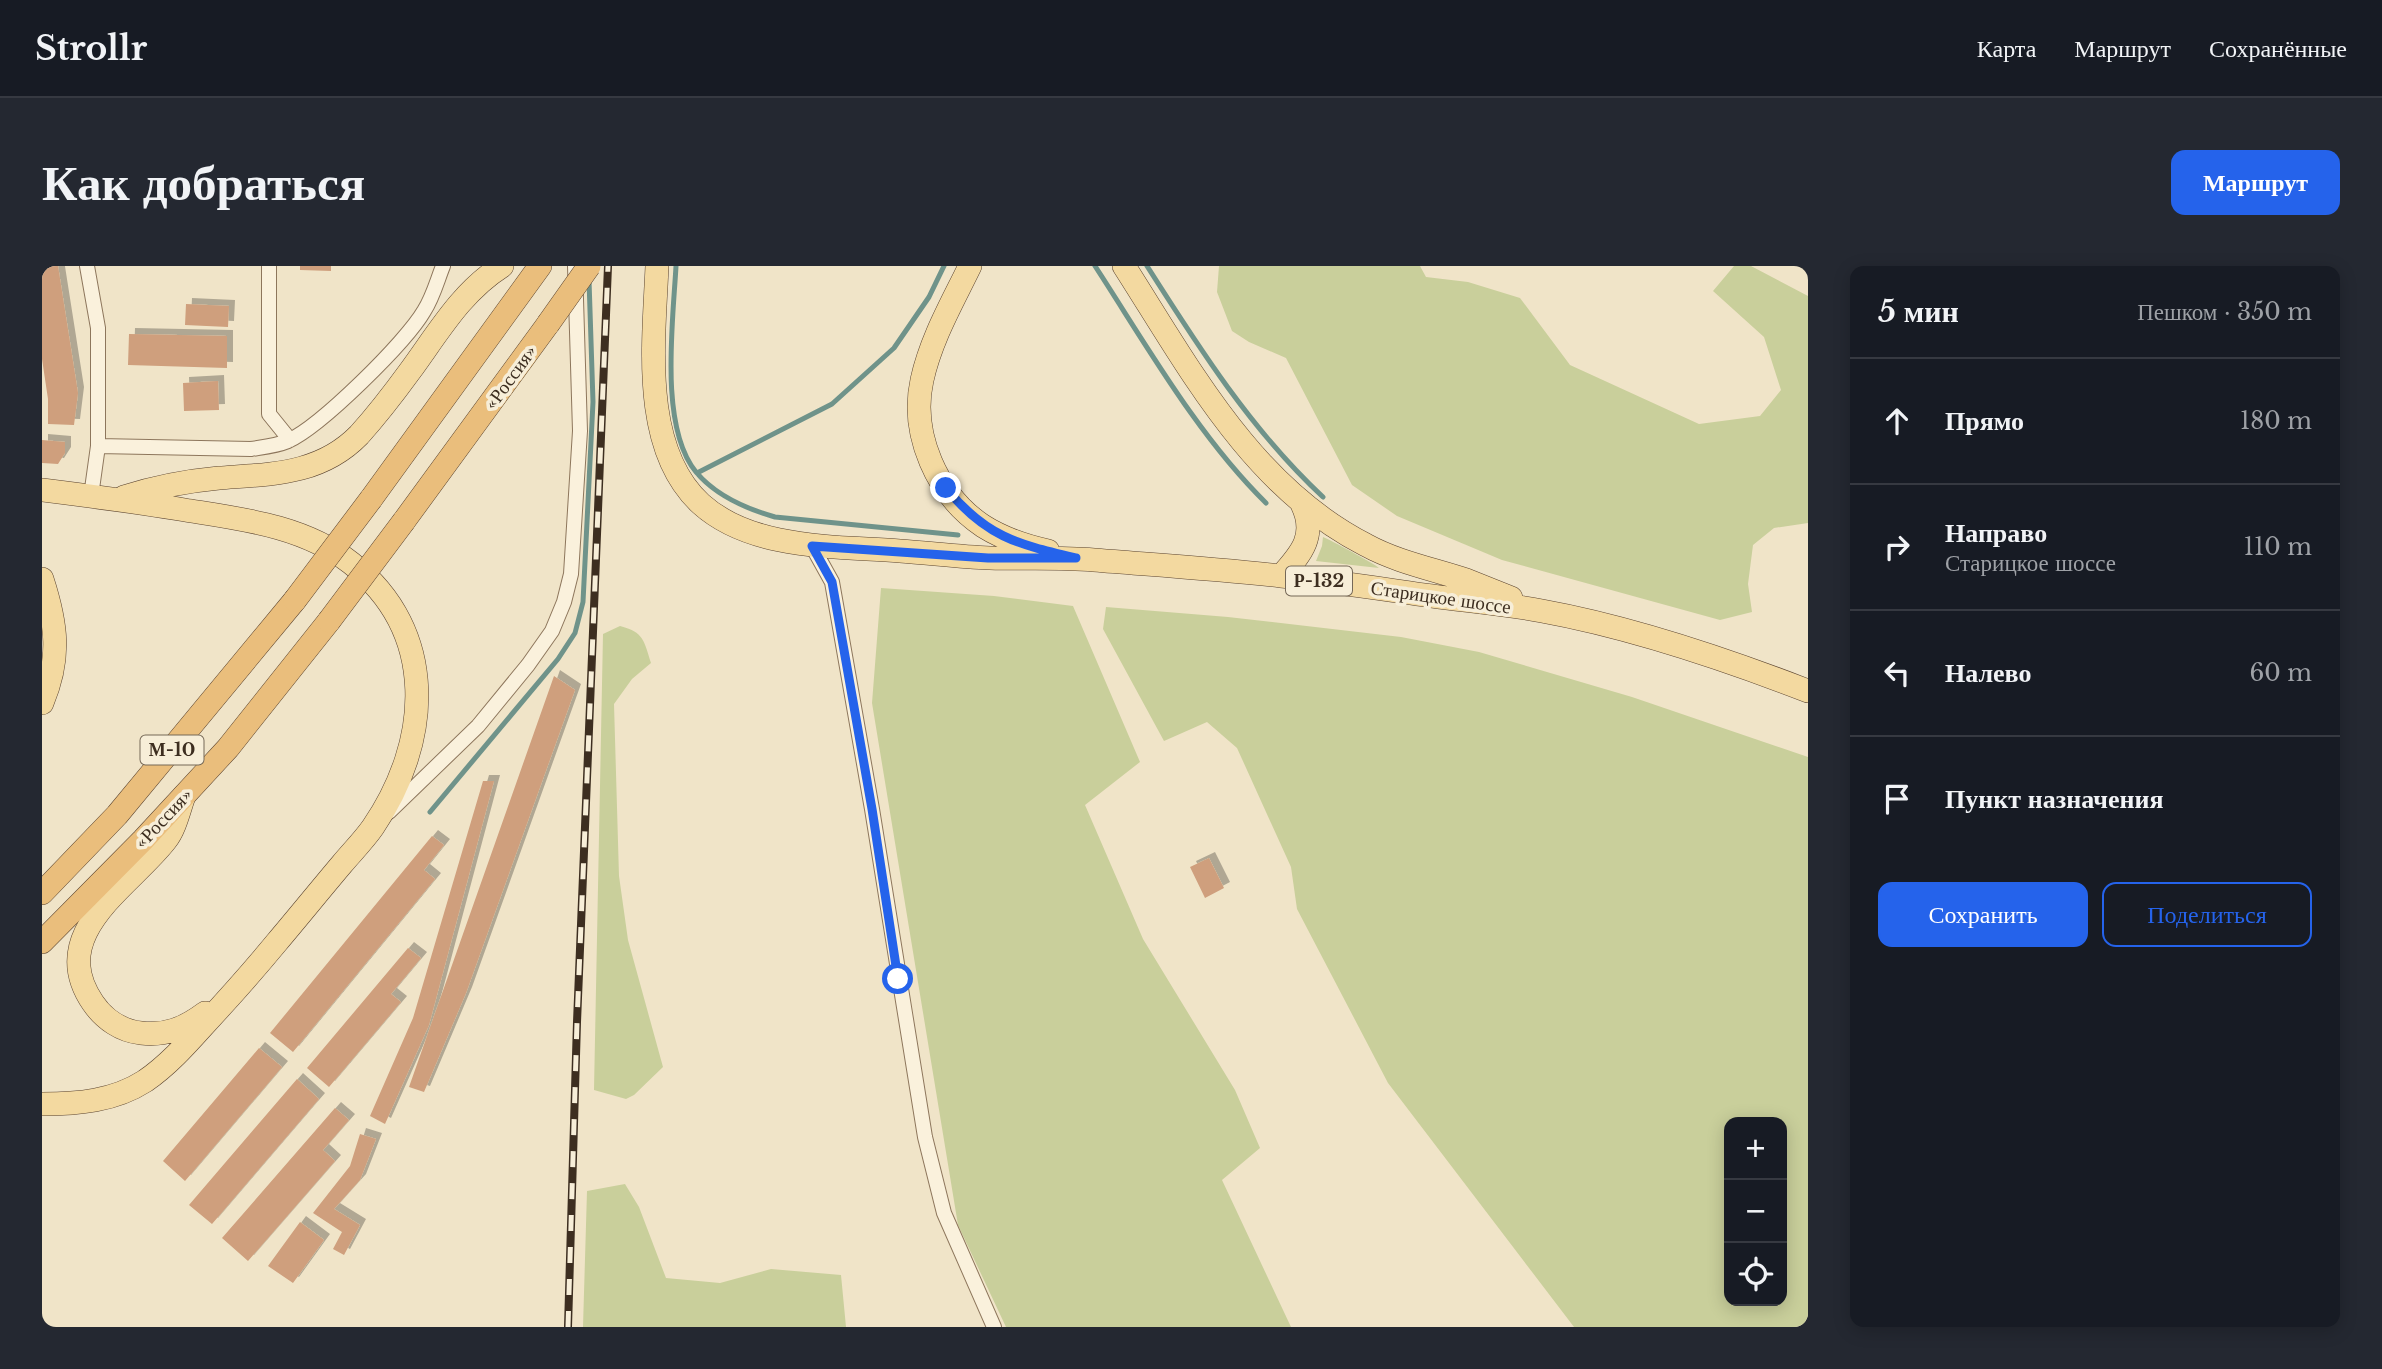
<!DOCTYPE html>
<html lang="ru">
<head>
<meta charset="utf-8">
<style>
	body { margin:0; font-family:"Libre Baskerville",serif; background:#242831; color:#f1f3f6 }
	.controls { position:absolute; right:21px; bottom:21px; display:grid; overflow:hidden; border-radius:14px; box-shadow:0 4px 18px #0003 }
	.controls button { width:63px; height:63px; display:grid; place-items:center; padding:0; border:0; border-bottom:2px solid #363941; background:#171b24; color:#f1f3f6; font:35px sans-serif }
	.stop { position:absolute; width:21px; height:21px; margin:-16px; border:5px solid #2563eb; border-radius:50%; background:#fff }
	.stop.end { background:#2563eb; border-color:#fff; box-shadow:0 2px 7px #0008 }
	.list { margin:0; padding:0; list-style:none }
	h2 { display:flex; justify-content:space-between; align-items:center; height:91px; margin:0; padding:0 28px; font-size:30px }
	h2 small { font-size:23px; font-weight:400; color:#9ea1a6 }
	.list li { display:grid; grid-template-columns:46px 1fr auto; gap:21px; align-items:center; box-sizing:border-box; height:126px; padding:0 28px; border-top:2px solid #363941 }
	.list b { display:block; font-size:26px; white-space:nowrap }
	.list p { margin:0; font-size:23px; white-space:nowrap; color:#9ea1a6 }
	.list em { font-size:23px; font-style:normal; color:#9ea1a6 }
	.actions { display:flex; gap:14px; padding:21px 28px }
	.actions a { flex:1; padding:16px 0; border:2px solid #2563eb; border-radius:14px; text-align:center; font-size:24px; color:#2563eb }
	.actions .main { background:#2563eb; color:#fff }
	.icon { flex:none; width:38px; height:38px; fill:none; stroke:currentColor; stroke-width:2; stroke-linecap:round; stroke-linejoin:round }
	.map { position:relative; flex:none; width:1766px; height:1061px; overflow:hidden; border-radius:14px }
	header { display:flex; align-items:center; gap:42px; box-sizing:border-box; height:98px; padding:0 35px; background:#171b24; border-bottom:2px solid #363941 }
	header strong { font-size:33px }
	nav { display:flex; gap:38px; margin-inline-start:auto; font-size:24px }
	.intro { display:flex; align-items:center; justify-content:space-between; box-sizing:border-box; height:168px; padding:0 42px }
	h1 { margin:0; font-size:49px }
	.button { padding:18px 32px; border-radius:14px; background:#2563eb; color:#fff; font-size:24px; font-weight:700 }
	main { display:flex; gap:42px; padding:0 42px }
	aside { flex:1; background:#171b24; border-radius:14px; box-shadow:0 4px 18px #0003 }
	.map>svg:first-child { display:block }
</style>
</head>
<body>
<header>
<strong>Strollr</strong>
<nav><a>Карта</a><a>Маршрут</a><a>Сохранённые</a></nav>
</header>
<div class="intro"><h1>Как добраться</h1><a class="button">Маршрут</a></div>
<main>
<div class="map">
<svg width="1766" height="1061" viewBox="0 0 1766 1061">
	<defs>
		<filter id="shadow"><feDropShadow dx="6" dy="-6" stdDeviation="0" flood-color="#0004"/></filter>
	</defs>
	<rect width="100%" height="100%" fill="#f0e4c8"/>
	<!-- green -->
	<path fill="#c9cf9b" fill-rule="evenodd" d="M1177,0H1378L1384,11L1426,16L1478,32L1528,99L1657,158L1718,150L1739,124L1722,71L1671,25L1692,0H1709L1766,30V257L1732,262L1711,279L1706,318L1710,346L1678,354L1460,294L1355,250L1310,219L1244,92L1207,76L1190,65L1175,26Z
		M1281,271C1287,273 1333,298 1337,302L1274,295L1280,280Z
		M839,322L952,330L1031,340L1098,496L1043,539L1101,673L1193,824L1218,882L1180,914L1249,1061H964L916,959L830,437Z
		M1064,341L1186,351L1359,371L1437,386L1590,431L1766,491V1061H1532L1346,817L1255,643L1249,601L1195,482L1165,456L1122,475L1061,363ZM1687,856H1740V1035H1687Z
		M578,360C602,366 602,375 609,397L590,413L572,438L577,610L586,674L621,801L592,829L584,833L552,824L561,368Z
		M583,918L597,941L624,1012L678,1017L729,1003L799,1009L804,1061H541L545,925Z"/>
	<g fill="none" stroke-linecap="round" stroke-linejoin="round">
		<!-- stream -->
		<path stroke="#6f938a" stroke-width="5" d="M634,0C631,56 617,161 654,206C674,230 705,243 733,251L916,269
			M1053,0C1105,80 1156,170 1224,237
			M1105,0C1157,82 1210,165 1281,231
			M655,207L790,138L852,82L887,31L902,0
			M388,546L516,393L533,367L541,336L551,136L547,14"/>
	</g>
	<!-- building -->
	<path fill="#cf9f7d" filter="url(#shadow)" d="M0,0H16L36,127L32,159L6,158V133L0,93Z
		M258,0H289V5L258,4Z
		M144,38L187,40L186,61L143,59Z
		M87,68L185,70V102L86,99Z
		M176,115L177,144L142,145L141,117Z
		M0,174L23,176V187L16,198L0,197Z
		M512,410L533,424L424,727L382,826L367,821Z
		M441,515H452L387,759L343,858L328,850L371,752Z
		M390,570L402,579L382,604L393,613L251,786L228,767Z
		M1167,592L1182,622L1163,632L1148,601Z
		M366,682L379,692L349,728L359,736L287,821L265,802Z
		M217,782L240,801L143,915L121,895Z
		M255,813L277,833L170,958L147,939Z
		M293,842L307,854L281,884L293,895L206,995L180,972Z
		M318,868L334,873L318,914L292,943L318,959L302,989L291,983L300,966L271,947L308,900Z
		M258,956L282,974L251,1017L226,1000Z"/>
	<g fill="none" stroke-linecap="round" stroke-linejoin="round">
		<defs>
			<path id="minor" d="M45,0L56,62V180L49,230
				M227,0V148L248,174
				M56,180L209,183C222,181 234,180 246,175C279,160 364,76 382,45C391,31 395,15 401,0
				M770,280L790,316L830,543L883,871L902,947L952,1061
				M347,546L436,460L486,399L510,365L522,336L529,308L538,165L533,0"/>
			<path id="primary" d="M615,0C612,75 598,182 659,238C710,284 794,280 858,285C888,287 918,291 948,292C983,293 1017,291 1052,294C1114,299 1177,303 1239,310C1289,315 1340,323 1390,330C1427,335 1464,338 1500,345C1588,361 1683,393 1766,425
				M928,0C910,37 889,73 880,114C868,168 895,229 941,260C960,272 983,280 1006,285
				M1082,0C1148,103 1210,221 1324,279C1355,296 1391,303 1424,314C1439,320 1454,326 1469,332
				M0,224C48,230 95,236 143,244C200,253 262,260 309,297C397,366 389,476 331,561C322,574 310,586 300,598C278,624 257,650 235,676C211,705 186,733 161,760C143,780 125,800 103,815C72,835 36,838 0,838
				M82,231C113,221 145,215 177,212C229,208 278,209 317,169C335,149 352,127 368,105C396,67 419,26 460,0
				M1239,310C1260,287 1275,269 1260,238
				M0,313C15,359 19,392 0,437
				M142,530C137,544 133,563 124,574C88,621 3,667 51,737C62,753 79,765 99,767C124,770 143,762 163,747"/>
			<path id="trunk" d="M329,233L498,0
				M362,255L506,58
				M0,627L75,549L253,334
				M0,676L101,574L186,482L287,355"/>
		</defs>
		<!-- minor casing -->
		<use href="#minor" stroke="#8d765c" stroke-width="16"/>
		<!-- primary casing -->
		<use href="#primary" stroke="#5b4430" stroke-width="24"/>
		<!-- trunk casing -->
		<use href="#trunk" stroke="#5b4430" stroke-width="24"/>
		<!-- minor -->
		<use href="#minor" stroke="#faf1dc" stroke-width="14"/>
		<!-- primary -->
		<use href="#primary" stroke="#f3d9a0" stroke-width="23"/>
		<!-- trunk -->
		<use href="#trunk" stroke="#eabe7c" stroke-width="23"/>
		<defs>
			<path id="rail" d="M526,1061L535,756L566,0"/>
		</defs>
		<!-- rail casing -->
		<use href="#rail" stroke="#3d2e20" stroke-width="8"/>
		<!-- rail -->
		<use href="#rail" stroke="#f7eed8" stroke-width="5" stroke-dasharray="16" stroke-linecap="butt"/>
		<defs>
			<path id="trunk-bridge" d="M506,58L547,0
				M253,334L329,233
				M287,355L362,255"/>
		</defs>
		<!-- trunk-bridge casing -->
		<use href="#trunk-bridge" stroke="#5b4430" stroke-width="24" stroke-linecap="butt"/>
		<!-- trunk-bridge -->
		<use href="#trunk-bridge" stroke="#eabe7c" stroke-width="23"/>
	</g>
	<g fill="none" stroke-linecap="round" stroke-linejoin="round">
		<!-- route -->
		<path stroke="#2563eb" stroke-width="9" d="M856,713L830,543L790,316L770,280L946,292H1034C975,278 944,271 904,222"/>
	</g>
	<g text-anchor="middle" stroke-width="7" stroke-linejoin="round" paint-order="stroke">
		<!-- shield labels -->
		<g fill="#f7eed8" stroke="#756857" stroke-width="2">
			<rect x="1244" y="300.5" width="66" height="29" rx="5"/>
			<rect x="98.5" y="469.5" width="63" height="29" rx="5"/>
		</g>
		<g font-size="18" font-weight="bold" fill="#3d2e20">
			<text x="1277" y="321">Р-132</text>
			<text x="130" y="490">М-10</text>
		</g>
		<!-- street labels -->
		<g font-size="19" fill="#3d2e20" stroke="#f7eed8">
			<text transform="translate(468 111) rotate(-54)" y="7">«Россия»</text>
			<text transform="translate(1399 331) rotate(8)" y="7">Старицкое шоссе</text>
			<text transform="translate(121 552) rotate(-47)" y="7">«Россия»</text>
		</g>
	</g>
</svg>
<div class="controls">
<button>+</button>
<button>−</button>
<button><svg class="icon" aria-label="locate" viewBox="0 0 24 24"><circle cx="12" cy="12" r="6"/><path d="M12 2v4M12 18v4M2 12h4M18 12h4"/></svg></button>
</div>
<div class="stop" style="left:856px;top:713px"></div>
<div class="stop end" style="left:904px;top:222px"></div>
</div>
<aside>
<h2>5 мин<small>Пешком · 350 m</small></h2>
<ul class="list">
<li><svg class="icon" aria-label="ahead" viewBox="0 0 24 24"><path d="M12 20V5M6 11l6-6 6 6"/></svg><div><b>Прямо</b></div><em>180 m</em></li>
<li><svg class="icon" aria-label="right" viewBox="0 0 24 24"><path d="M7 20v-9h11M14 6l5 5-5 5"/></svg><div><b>Направо</b><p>Старицкое шоссе</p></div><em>110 m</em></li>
<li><svg class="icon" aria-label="left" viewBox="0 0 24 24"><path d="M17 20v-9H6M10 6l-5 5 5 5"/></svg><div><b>Налево</b></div><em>60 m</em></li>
<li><svg class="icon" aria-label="arrive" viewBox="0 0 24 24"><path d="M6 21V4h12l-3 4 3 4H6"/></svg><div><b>Пункт назначения</b></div></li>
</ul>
<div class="actions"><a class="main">Сохранить</a><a>Поделиться</a></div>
</aside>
</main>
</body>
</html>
